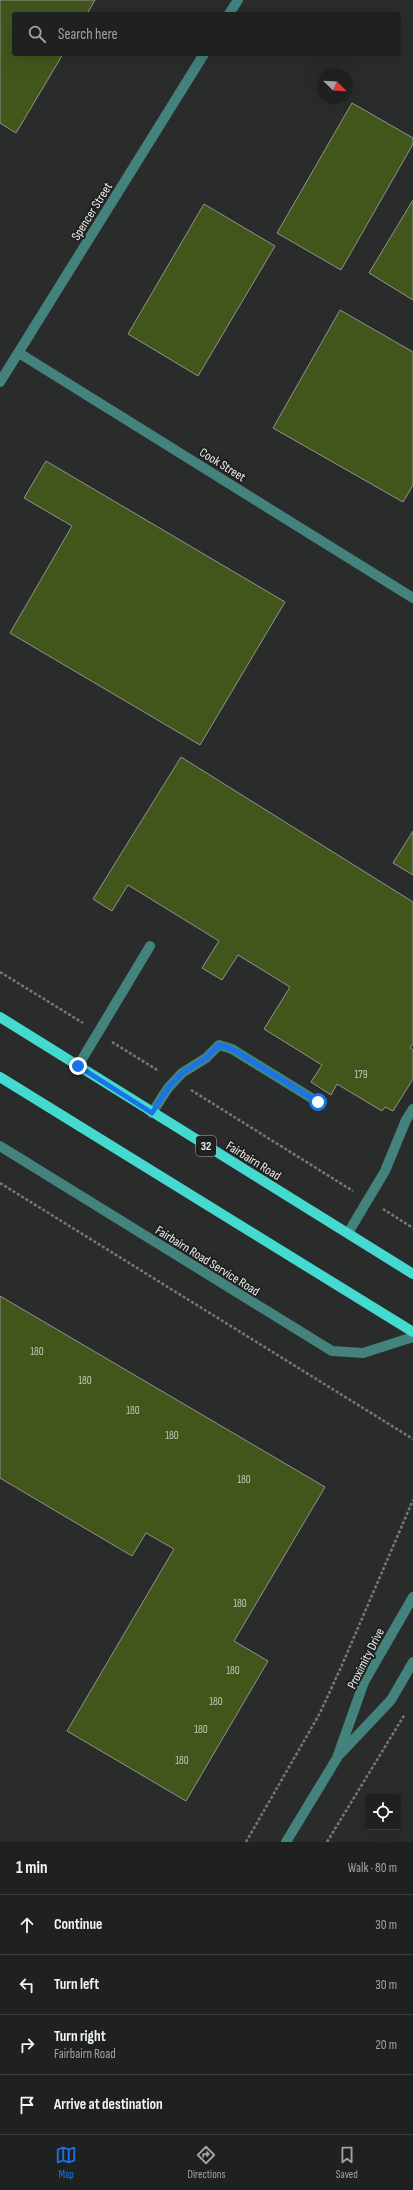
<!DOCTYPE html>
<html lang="en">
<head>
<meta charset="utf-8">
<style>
	body { margin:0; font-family:"Sofia Sans Condensed",sans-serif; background:#2c2e2d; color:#f1f3f6 }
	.controls { position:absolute; right:12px; bottom:12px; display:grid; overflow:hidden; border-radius:4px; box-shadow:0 4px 16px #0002 }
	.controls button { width:36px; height:36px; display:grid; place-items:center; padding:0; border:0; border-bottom:1px solid #3c3e3e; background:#1f2120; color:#f1f3f6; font:20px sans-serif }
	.compass { position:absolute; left:317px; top:68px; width:36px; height:36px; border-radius:50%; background:#1f2120; box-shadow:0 4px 16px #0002; rotate:114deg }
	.stop { position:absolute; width:12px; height:12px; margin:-9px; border:3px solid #1a73e8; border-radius:50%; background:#fff }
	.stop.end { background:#1a73e8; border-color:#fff; box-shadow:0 1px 4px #0008 }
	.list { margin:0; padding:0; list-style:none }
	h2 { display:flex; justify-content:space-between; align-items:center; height:52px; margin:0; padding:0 16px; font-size:17px }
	h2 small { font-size:13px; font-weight:400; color:#a1a3a5 }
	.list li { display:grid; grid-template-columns:26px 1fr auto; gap:12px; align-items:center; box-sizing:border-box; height:60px; padding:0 16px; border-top:1px solid #3c3e3e }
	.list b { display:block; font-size:15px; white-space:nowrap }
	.list p { margin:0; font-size:13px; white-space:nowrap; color:#a1a3a5 }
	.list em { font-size:13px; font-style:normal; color:#a1a3a5 }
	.icon { flex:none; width:22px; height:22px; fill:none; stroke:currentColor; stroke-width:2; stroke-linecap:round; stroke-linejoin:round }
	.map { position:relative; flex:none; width:413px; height:1842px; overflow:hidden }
	.search { position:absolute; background:#1f2120; box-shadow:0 4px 16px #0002; left:12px; right:12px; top:12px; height:44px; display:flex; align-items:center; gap:10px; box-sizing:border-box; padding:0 14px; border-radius:4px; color:#a1a3a5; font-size:15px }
	.sheet { height:292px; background:#1f2120 }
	nav { display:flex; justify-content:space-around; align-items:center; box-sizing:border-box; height:56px; border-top:1px solid #3c3e3e; background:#1f2120; font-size:11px; color:#a1a3a5 }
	nav a { display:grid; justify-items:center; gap:2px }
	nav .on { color:#1a73e8 }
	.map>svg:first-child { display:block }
</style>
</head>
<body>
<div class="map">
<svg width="413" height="1842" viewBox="0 0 413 1842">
	<rect width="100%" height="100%" fill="#292c2a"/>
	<!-- building -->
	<path fill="#42561c" stroke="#919390" d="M0,0H95L87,14H14V54H63L16,133L0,123Z
		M352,103L413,138V144L341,270L277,233Z
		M413,200V300L369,273Z
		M204,204L275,246L198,376L128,334Z
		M340,310L413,352V485L403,502L273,428Z
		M46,461L285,602L200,745L10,633L72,526L24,498Z
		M181,757L413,902V1044L410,1048L413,1050V1079L393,1111L385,1107L382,1111L337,1084L331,1095L311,1082L322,1065L264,1029L290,987L238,955L222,980L202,968L219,941L128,885L112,911L93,899Z
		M413,831V875L393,863Z
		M0,1296L325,1487L234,1641L268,1661L186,1801L67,1731L174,1549L146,1533L132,1556L0,1478Z"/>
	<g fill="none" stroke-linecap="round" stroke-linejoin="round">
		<!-- path -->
		<path stroke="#777978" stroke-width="2.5" stroke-dasharray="3 2" stroke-linecap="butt" d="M0,972L83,1023
			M112,1042L159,1071
			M191,1090L353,1191
			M0,1183L413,1439
			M383,1209L413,1228
			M246,1842L320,1713L342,1665L413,1500
			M327,1842L405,1714"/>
		<!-- minor -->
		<path stroke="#43827d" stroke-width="10" d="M229,14L238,0
			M19,353L413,598
			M0,382L204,54
			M78,1066L150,946
			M152,1113L168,1088L182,1073L206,1058L219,1045L232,1049L318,1102
			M0,1146L332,1351L363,1353L413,1337
			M348,1233L385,1171L406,1120L413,1109
			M340,1754L391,1700L413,1662
			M286,1842L337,1758L364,1682L413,1597"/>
		<!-- major -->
		<path stroke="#44dacf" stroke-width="10" d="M0,1017L413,1274
			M0,1077L413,1332"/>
	</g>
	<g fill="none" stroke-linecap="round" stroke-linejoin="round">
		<!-- route -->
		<path stroke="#1a73e8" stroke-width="5" d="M78,1066L152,1113L168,1088L182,1073L206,1058L219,1045L232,1049L318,1102"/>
	</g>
	<g text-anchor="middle" stroke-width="4" stroke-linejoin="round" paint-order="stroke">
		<!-- number labels -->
		<g font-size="11" fill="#c0c6b7">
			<text x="361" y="1078">179</text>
			<text x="37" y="1355">180</text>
			<text x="85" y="1384">180</text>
			<text x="133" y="1414">180</text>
			<text x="172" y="1439">180</text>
			<text x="244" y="1483">180</text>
			<text x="240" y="1607">180</text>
			<text x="233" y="1674">180</text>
			<text x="216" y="1705">180</text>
			<text x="201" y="1733">180</text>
			<text x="182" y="1764">180</text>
		</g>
		<!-- shield labels -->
		<rect fill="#202220" stroke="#adafae" stroke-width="1" x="196" y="1136" width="20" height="20" rx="3"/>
		<g font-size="12" font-weight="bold" fill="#eaeceb">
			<text x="206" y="1150">32</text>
		</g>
		<!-- street labels -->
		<g font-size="13" fill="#eaeceb" stroke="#202220">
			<text transform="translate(91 211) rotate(-58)" y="5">Spencer Street</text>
			<text transform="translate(223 464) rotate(32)" y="5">Cook Street</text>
			<text transform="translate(254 1160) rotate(32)" y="5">Fairbairn Road</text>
			<text transform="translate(208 1260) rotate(32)" y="5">Fairbairn Road Service Road</text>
			<text transform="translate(365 1658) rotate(-63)" y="5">Proximity Drive</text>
		</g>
	</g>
</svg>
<div class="controls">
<button><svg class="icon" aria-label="locate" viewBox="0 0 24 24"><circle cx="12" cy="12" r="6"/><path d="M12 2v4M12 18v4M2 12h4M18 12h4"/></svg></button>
</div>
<svg class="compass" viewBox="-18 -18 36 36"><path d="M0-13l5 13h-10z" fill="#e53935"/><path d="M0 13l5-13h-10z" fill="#a1a3a5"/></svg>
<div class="stop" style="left:318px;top:1102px"></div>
<div class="stop end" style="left:78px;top:1066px"></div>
<div class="search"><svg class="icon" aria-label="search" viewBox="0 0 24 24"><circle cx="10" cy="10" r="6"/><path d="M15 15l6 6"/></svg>Search here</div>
</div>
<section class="sheet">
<h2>1 min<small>Walk · 80 m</small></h2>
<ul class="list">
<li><svg class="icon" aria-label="ahead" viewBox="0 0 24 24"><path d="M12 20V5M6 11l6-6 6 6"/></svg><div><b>Continue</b></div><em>30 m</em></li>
<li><svg class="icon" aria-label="left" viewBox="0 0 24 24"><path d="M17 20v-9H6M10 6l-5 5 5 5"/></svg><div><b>Turn left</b></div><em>30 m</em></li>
<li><svg class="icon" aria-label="right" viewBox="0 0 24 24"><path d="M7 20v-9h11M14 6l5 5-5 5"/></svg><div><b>Turn right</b><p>Fairbairn Road</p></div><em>20 m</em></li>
<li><svg class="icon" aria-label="arrive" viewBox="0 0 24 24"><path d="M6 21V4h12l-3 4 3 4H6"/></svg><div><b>Arrive at destination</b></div></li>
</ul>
</section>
<nav>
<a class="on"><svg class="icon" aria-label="map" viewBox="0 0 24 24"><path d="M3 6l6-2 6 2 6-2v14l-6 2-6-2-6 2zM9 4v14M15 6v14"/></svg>Map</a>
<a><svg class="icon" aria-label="directions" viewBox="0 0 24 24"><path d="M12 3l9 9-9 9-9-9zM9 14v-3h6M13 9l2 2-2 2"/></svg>Directions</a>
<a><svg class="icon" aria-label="saved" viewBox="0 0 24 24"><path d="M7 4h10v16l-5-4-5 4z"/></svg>Saved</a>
</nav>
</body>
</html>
